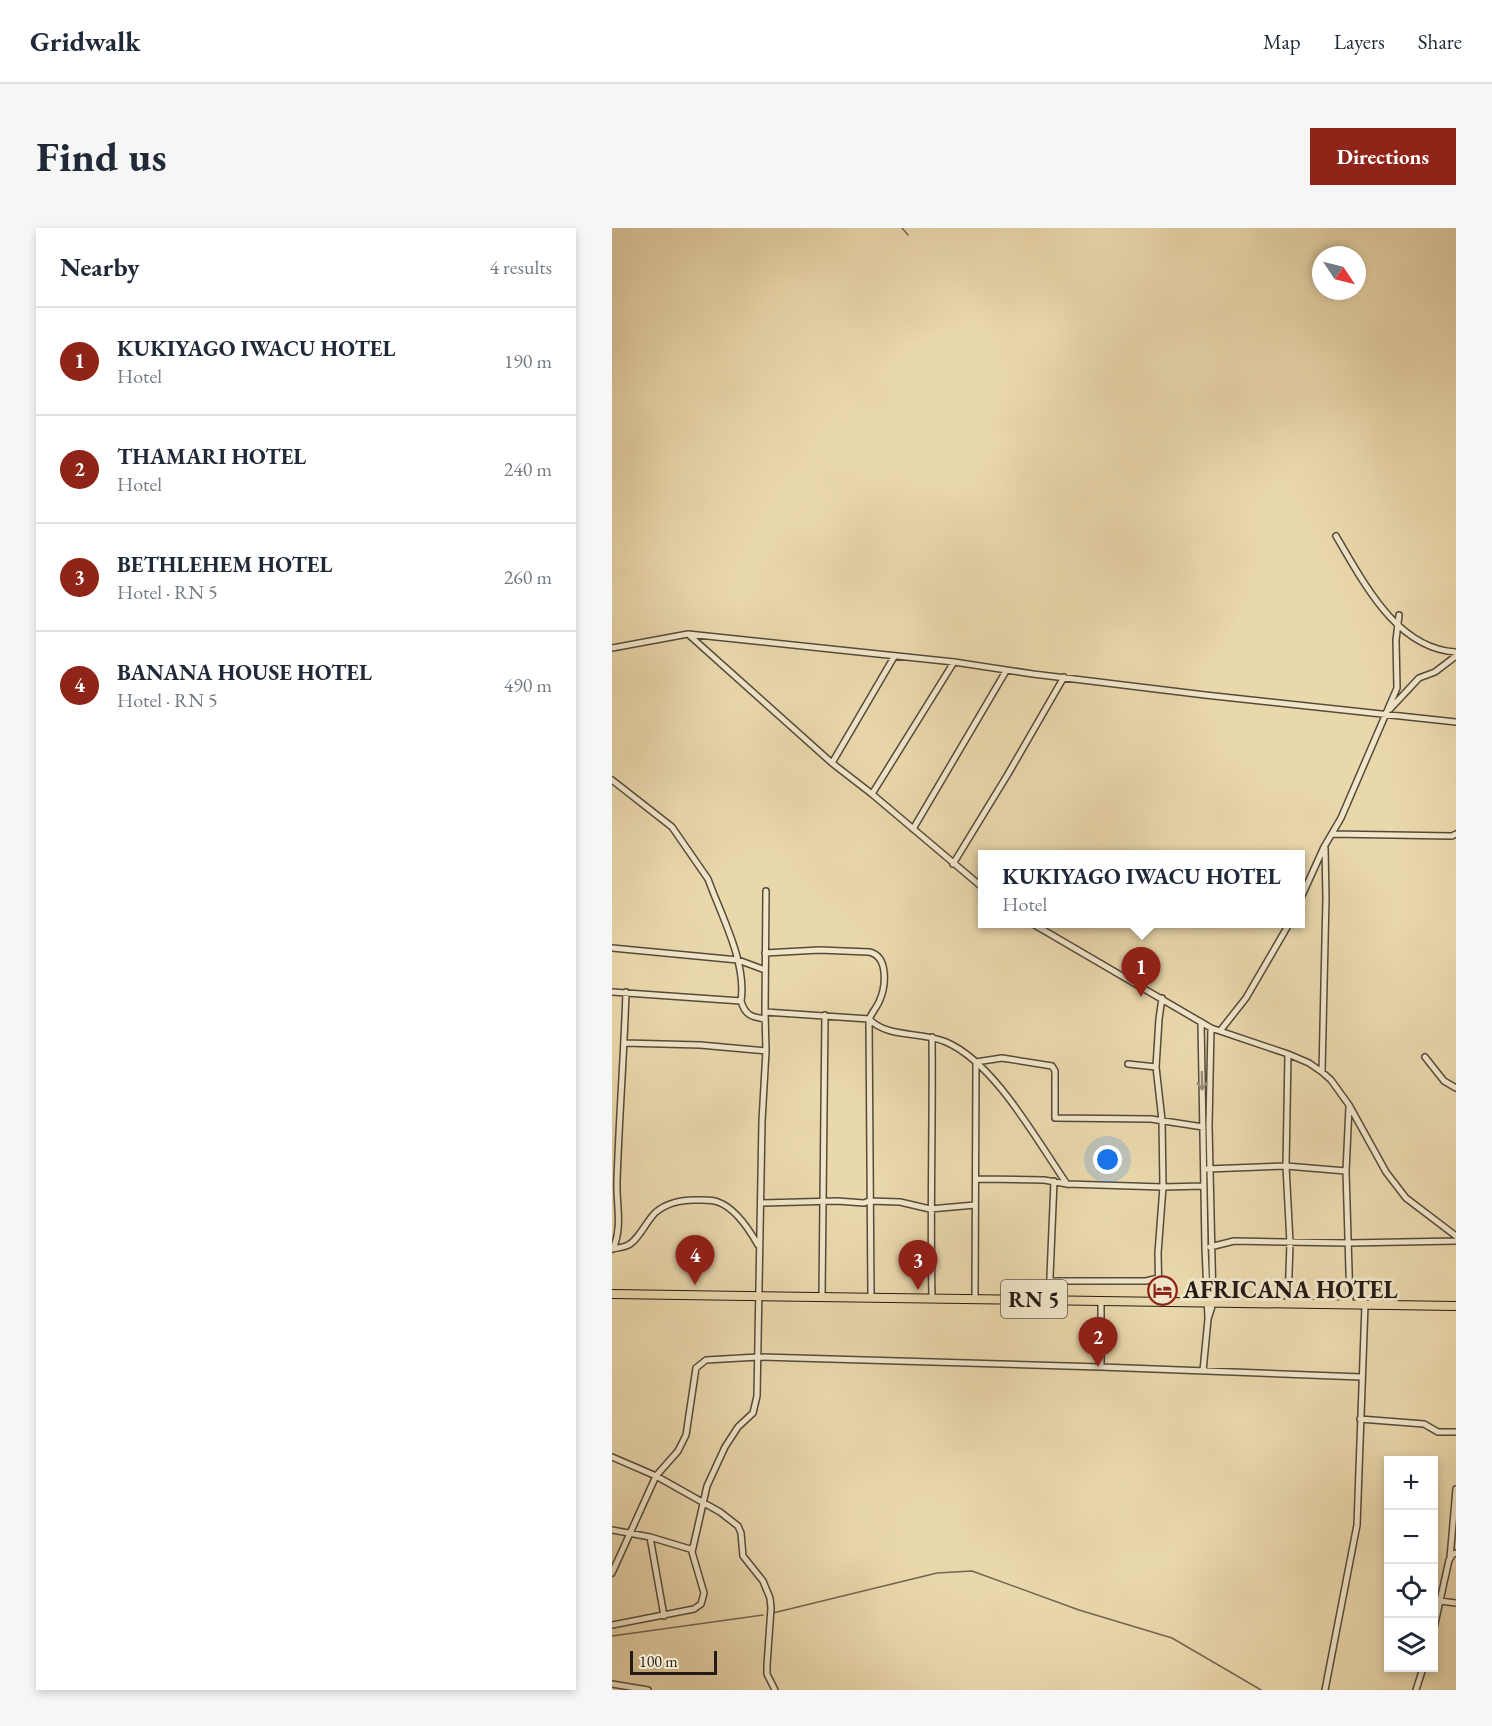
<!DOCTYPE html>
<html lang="en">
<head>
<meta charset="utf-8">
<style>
	body { margin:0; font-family:"EB Garamond",serif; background:#f6f6f7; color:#1f2937 }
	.controls { position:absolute; right:18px; bottom:18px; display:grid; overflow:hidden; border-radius:0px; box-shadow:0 3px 9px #0003 }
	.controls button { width:54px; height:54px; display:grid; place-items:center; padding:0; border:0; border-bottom:2px solid #e0e1e3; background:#fff; color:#1f2937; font:30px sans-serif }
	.compass { position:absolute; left:700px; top:18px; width:54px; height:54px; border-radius:50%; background:#fff; box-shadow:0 3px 9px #0003; rotate:125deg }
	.scale { position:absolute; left:18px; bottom:15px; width:87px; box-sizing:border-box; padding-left:6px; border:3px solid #251a14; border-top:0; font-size:16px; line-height:21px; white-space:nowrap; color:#251a14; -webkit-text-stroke:4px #f1e6ca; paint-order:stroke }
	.you { position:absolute; left:496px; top:932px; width:21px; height:21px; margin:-15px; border:4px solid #fff; border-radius:50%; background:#1a73e8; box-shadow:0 0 0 9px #1a73e833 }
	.badge { display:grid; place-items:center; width:39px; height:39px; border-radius:50%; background:#8f2418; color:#fff; font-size:20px; font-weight:700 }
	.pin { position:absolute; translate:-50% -50px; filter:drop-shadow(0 2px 3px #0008) }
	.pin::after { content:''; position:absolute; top:32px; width:21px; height:18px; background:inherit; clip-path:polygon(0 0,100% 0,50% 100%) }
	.popup { position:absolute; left:366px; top:622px; width:327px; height:78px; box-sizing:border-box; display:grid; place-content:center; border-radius:0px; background:#fff; filter:drop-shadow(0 2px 4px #0005); font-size:20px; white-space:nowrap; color:#747a83 }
	.popup b { font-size:22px; color:#1f2937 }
	.popup::after { content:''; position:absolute; left:50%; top:100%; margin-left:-12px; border:12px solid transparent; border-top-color:#fff }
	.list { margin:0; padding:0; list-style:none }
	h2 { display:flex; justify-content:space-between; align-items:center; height:78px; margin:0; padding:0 24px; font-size:26px }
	h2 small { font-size:20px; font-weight:400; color:#747a83 }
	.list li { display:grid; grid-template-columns:39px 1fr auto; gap:18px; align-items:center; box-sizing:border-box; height:108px; padding:0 24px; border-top:2px solid #e0e1e3 }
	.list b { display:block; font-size:22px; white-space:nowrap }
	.list p { margin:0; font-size:20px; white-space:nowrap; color:#747a83 }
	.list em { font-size:20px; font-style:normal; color:#747a83 }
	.icon { flex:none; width:33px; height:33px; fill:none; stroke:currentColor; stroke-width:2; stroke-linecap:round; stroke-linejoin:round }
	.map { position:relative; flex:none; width:844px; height:1462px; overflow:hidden; border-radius:0px }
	header { display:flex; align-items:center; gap:36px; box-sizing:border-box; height:84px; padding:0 30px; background:#fff; border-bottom:2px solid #e0e1e3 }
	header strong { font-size:28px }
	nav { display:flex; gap:33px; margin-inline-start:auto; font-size:21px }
	.intro { display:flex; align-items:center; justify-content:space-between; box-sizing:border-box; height:144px; padding:0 36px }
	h1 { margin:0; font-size:42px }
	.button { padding:15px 27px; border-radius:0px; background:#8f2418; color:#fff; font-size:21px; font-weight:700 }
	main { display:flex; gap:36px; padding:0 36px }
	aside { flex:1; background:#fff; border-radius:0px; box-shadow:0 3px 9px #0003 }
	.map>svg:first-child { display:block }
</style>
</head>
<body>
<header>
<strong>Gridwalk</strong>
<nav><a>Map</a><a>Layers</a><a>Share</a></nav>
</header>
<div class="intro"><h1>Find us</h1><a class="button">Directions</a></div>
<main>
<aside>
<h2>Nearby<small>4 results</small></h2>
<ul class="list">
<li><span class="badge">1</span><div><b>KUKIYAGO IWACU HOTEL</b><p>Hotel</p></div><em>190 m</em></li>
<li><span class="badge">2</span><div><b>THAMARI HOTEL</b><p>Hotel</p></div><em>240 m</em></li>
<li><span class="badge">3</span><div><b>BETHLEHEM HOTEL</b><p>Hotel · RN 5</p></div><em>260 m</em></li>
<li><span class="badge">4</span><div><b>BANANA HOUSE HOTEL</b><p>Hotel · RN 5</p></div><em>490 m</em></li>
</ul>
</aside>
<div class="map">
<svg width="844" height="1462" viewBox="0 0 844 1462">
	<rect width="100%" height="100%" fill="#ead8ad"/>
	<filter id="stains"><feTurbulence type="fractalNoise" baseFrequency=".00333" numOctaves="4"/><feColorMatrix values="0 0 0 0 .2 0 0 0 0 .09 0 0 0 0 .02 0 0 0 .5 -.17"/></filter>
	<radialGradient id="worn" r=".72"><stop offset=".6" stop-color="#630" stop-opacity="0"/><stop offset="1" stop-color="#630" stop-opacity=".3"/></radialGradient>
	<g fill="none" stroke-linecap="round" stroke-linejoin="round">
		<!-- stream -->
		<path stroke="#736551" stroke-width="1.5" d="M290,0L296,7
			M161,1385L325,1345L360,1343L467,1382L560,1410L649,1462
			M0,1408L151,1387"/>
		<defs>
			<path id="minor" d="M724,308C751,353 784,421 844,424
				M77,407L220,535L260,566L370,659
				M0,420L76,406L342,434L421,446L593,467L844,494
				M778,481L807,450L823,444L844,428
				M220,535L282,429
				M0,552L60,599L96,651C109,687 135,735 129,773
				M260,566L342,434
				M301,601L394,443
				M720,606L840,608L844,606
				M341,636L396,546L452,449
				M688,672L712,619L729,590L785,460L784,412L787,387
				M421,696L599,800L676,826L697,835L710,844L719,852L737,877L774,944L794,970L844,1008
				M0,720L126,732L153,742
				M153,725L207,722L257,724C277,728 274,759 267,774C264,780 260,785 257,791L259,1069
				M0,764L129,773C133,787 139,789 153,791
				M153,784L257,791C277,811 309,803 334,814C383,835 425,913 455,956
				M589,794L593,1019L596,1090
				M608,803L634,770L677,696
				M320,809C321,896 318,983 320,1070
				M12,815L88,817L154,823
				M676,826L674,938L678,1015L676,1075
				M813,829L832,853L844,860
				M516,836L544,839
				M710,844L714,670L713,620
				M737,879L734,943L738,1076
				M595,941L674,938L734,943
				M364,951L432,952L455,956L551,959L591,958
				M149,975L225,973L252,975L257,973L288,974L318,981L363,977
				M598,1019L622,1013L737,1015L844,1013
				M0,1021C4,1020 9,1020 14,1018C26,1014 34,993 44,984C55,975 69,972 83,972C90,972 99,971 106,974C123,980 137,1001 146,1017
				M1,1021C11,998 4,976 5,953C7,890 12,827 14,764
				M438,1053H534L546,1050
				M210,1068L213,787
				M363,1070L364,834L390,830L440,838L443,843V890L539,891L591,899
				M437,1072L442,953
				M489,1072V1139
				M547,1074L546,1025L551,959L550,892L544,839L547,791L550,770
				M591,1143L596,1091L601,1075L597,898L599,800
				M748,1191L812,1196L826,1204H844
				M0,1229L44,1248L108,1284L126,1298L129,1305L131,1328L151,1353L158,1370L159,1380L155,1437V1446L163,1462
				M0,1302L38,1309L52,1388
				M38,1309L78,1321L81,1319
				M838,1330L844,1261
				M0,1345L44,1248L66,1223L74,1207L84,1140L94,1132L146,1129L489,1139L749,1149
				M828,1373L844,1375
				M0,1397L82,1381L89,1376L92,1365L80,1324L95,1258L113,1219L126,1199L141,1185L145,1168L150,893L154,823L153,784L154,663
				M822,1400L837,1332L841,1326L844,1325
				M0,1456L36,1462
				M713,1462L745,1297L753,1077
				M804,1462L811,1440"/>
			<path id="primary" d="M0,1066L844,1078"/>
		</defs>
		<!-- minor casing -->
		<use href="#minor" stroke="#564a3a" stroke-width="8"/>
		<!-- primary casing -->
		<use href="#primary" stroke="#251a14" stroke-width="10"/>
		<!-- minor -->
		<use href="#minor" stroke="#f1e6ca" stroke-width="5"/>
		<!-- primary -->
		<use href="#primary" stroke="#ead8ad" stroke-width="8"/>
	</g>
	<!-- one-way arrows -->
	<defs><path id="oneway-shaft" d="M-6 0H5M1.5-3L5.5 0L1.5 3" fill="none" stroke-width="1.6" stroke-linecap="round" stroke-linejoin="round" transform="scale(1.5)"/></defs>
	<use stroke="#958a78" href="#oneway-shaft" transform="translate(590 853) rotate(89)"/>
	<!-- icons -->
	<defs>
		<symbol id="hotel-ring" viewBox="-11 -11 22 22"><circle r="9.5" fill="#f1e6ca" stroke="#8f2418" stroke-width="1.5"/><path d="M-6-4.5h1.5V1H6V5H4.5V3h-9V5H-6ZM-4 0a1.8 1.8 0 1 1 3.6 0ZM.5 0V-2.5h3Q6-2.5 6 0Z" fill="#8f2418"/></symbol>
	</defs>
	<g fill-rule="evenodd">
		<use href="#hotel-ring" x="534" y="1046" width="33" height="33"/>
	</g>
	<g text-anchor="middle" stroke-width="6" stroke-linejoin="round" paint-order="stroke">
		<!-- shield labels -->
		<rect fill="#f1e6ca" stroke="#62574b" stroke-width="1.5" x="389" y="1052" width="66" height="38" rx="4.5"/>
		<g font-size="22" font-weight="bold" fill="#251a14">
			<text x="422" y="1079">RN 5</text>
		</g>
		<!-- poi labels -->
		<g font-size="24" font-weight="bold" fill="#251a14" stroke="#f1e6ca" text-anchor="start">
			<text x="571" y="1070">AFRICANA HOTEL</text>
		</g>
	</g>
	<rect width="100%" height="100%" filter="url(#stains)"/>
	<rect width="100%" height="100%" fill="url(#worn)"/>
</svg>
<div class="controls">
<button>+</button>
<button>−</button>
<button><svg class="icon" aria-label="locate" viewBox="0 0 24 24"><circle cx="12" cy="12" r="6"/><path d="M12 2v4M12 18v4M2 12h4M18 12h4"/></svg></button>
<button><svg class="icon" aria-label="layers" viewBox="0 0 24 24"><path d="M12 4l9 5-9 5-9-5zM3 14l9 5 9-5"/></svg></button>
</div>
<svg class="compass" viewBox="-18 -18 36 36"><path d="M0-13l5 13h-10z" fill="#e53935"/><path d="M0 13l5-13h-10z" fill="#747a83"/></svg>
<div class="scale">100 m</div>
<div class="you"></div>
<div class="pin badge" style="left:529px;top:769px">1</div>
<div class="popup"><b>KUKIYAGO IWACU HOTEL</b>Hotel</div>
<div class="pin badge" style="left:486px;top:1139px">2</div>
<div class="pin badge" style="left:306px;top:1062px">3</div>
<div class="pin badge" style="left:83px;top:1057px">4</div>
</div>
</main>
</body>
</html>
